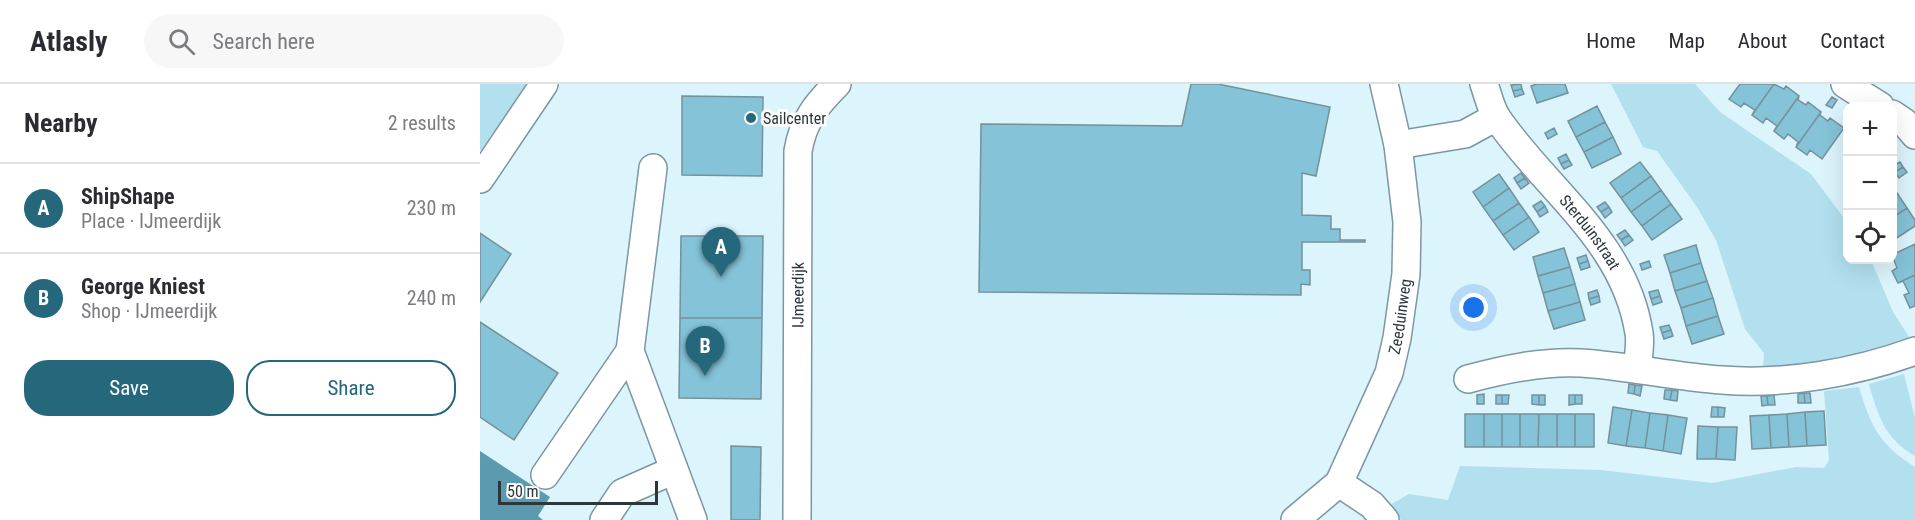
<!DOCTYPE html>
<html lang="en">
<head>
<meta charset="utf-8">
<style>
	body { margin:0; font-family:"Roboto Condensed",sans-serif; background:#f7f7f7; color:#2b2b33 }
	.controls { position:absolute; right:18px; top:18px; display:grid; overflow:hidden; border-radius:12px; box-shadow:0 6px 24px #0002 }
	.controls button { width:54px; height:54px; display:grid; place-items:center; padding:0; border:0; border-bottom:2px solid #e1e1e2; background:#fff; color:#2b2b33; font:30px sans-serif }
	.scale { position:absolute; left:18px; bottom:15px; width:160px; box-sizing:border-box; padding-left:6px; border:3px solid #2c373b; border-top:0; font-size:16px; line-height:21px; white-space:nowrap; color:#2c373b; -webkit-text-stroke:4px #fcfcfc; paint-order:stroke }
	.you { position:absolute; left:994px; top:224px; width:21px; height:21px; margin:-15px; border:4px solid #fff; border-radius:50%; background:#1a73e8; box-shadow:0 0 0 9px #1a73e833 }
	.badge { display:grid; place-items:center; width:39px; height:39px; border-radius:50%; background:#26687b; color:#fff; font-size:20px; font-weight:700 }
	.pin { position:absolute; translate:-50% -50px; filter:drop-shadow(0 2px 3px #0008) }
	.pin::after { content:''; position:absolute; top:32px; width:21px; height:18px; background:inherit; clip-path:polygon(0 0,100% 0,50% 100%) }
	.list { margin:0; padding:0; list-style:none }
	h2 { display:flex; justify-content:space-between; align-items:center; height:78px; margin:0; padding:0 24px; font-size:26px }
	h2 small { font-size:20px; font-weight:400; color:#7c7c81 }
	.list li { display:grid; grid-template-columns:39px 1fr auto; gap:18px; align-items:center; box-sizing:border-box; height:90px; padding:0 24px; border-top:2px solid #e1e1e2 }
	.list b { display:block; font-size:22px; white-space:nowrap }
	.list p { margin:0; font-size:20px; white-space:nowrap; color:#7c7c81 }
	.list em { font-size:20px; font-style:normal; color:#7c7c81 }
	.actions { display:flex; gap:12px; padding:18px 24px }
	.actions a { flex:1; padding:14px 0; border:2px solid #26687b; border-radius:24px; text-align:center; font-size:21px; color:#26687b }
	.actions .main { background:#26687b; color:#fff }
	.icon { flex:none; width:33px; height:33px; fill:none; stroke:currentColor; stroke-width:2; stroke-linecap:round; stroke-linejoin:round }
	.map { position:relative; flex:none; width:1435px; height:436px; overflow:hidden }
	header { display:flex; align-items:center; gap:36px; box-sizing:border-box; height:84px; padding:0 30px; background:#fff; border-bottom:2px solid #e1e1e2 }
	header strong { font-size:28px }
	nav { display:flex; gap:33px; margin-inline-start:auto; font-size:21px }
	.search { width:420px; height:54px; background:#f7f7f7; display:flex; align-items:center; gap:15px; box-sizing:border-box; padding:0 21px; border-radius:33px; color:#7c7c81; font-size:22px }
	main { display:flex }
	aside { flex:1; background:#fff }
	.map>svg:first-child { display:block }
</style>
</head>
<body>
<header>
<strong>Atlasly</strong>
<div class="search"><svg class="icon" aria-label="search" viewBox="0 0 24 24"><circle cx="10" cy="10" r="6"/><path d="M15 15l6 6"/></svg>Search here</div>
<nav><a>Home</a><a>Map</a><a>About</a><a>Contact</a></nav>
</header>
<main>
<aside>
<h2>Nearby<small>2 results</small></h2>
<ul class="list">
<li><span class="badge">A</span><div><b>ShipShape</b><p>Place · IJmeerdijk</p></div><em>230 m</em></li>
<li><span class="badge">B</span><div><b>George Kniest</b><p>Shop · IJmeerdijk</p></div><em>240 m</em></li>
</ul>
<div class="actions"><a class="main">Save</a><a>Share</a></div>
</aside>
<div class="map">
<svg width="1435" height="436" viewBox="0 0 1435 436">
	<rect width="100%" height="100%" fill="#dcf4fc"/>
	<!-- green -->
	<path fill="#b2e0ef" d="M0,0H55L6,69L0,66Z
		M1131,0H1215L1240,28L1331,90L1367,138L1368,176H1391L1413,228L1433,259L1384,274L1283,288L1284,269L1265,245L1236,156L1217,123L1177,67L1163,63Z
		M1424,290L1435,334V372C1405,355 1398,332 1389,300Z
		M1379,303C1391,343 1399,360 1435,383V436H921L908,422L929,410L968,416L980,382L1121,386L1232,399L1316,383L1344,384L1349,376L1344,307Z"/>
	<!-- water -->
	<path fill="#5c9baf" d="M0,367L70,413L58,432L63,436H0Z"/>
	<!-- building -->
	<path fill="#84c3d8" stroke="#75919a" stroke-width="1.5" d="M711,0H738L850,23L836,92L822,89V131L851,132V145H860V156H885V158H822V186H830V201L821,200V211L499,208L501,40L702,42Z
		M1041,0L1042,5L1033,7L1031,1Z
		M1057,0H1085L1088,9L1057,19L1051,2Z
		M1260,0H1294L1272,31L1275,26L1264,19L1261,23L1249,15Z
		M1294,0L1304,5L1306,2L1319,12L1294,47L1297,42L1286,34L1283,39L1272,31Z
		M1042,5L1044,10L1035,13L1033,7Z
		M202,12L283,13L282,92L202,91Z
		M1319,12L1318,16L1326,21L1328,18L1341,28L1316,63L1318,58L1308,50L1304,55L1294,47Z
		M1352,13L1357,16L1352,24L1346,21Z
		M1117,22L1125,38L1096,53L1088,37Z
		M1341,28L1340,31L1348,37L1350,34L1364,44L1342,75L1330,66L1327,71L1316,63Z
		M1125,38L1133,53L1104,68L1096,53Z
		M1074,44L1077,50L1068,55L1065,49Z
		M1133,53L1141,70L1112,84L1104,68Z
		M1086,70L1089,76L1081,80L1078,74Z
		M1089,76L1092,81L1084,85L1081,80Z
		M1160,78L1171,92L1141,114L1130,99Z
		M1420,78L1423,83L1415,88L1412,82Z
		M1423,83L1427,88L1419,94L1415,88Z
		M1041,89L1045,94L1037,99L1034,94Z
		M1019,90L1029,104L1003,123L993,108Z
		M1171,92L1181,106L1151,128L1141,114Z
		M1045,94L1049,99L1041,105L1037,99Z
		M1029,104L1039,119L1013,137L1003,123Z
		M1181,106L1191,120L1162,142L1151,128Z
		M1417,109L1427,124L1412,134V112Z
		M1061,117L1065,122L1057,128L1053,122Z
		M1125,118L1129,123L1121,128L1117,123Z
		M1039,119L1049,133L1023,151L1013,137Z
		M1191,120L1202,135L1172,156L1162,142Z
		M1065,122L1068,128L1060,133L1057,128Z
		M1129,123L1132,128L1125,134L1121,128Z
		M1427,124L1435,136V142L1412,157V134Z
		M1049,133L1059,148L1034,166L1023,151Z
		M1145,146L1149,151L1141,156L1137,151Z
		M0,149L31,170L0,218Z
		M1149,151L1153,156L1145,162L1141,156Z
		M201,152H283L282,234H200Z
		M1435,160V191L1418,199L1412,187L1417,184L1412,171Z
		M1216,161L1221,179L1190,189L1184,171Z
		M1084,164L1090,183L1058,192L1053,173Z
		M1106,171L1108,177L1099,180L1097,174Z
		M1108,177L1110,183L1101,186L1099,180Z
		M1169,177L1171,183L1162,186L1160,180Z
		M1221,179L1227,197L1195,207L1190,189Z
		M1090,183L1095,200L1063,209L1058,192Z
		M1435,191V222L1430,224L1424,211L1429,209L1423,197L1418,199Z
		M1227,197L1233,214L1201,224L1195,207Z
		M1095,200L1100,218L1068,227L1063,209Z
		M1117,206L1119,212L1109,215L1108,209Z
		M1178,206L1180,212L1171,215L1169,208Z
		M1119,212L1120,218L1111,221L1109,215Z
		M1180,212L1182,218L1173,221L1171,215Z
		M1233,214L1238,232L1206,242L1201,224Z
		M1100,218L1105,236L1074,245L1068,227Z
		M1238,232L1244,250L1212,260L1206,242Z
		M200,234H282L281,315L199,314Z
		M0,238L78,289L34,356L0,333Z
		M1189,241L1191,246L1182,249L1180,243Z
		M1191,246L1193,252L1184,255L1182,249Z
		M1149,300L1155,301L1154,310L1148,309Z
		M1155,301L1162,302L1160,312L1154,310Z
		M1185,306H1192L1190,316L1184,315Z
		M1192,306L1198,307L1197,317L1190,316Z
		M1324,309H1330L1331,319H1325Z
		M1324,309L1325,319H1318V310Z
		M1004,310V320H997V311Z
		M1016,311H1022V320H1016Z
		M1022,311H1029L1028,320H1022Z
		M1052,311H1059V321L1052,320Z
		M1059,311H1065V321H1059Z
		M1089,311H1095V320L1089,321Z
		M1095,311H1102V320H1095Z
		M1294,311L1295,321H1288L1287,312Z
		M1281,312H1287L1288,321L1282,322Z
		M1133,323L1152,326L1146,362L1128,359Z
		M1232,323H1238V333H1231Z
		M1238,323L1245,324L1244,333H1238Z
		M1152,326L1170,329L1165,364L1146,362Z
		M1344,327L1346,361L1327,362L1325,328Z
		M1325,328L1327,362L1309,363L1307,330Z
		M1170,329L1188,331L1183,367L1165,364Z
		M985,330H1004V363H985Z
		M1004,330H1022V363H1004Z
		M1022,330H1040V363H1022Z
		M1040,330H1059L1058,363H1040Z
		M1059,330H1077V363H1058Z
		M1077,330H1095V363H1077Z
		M1095,330H1114V363H1095Z
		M1307,330L1309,363L1291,364L1289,331Z
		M1188,331L1207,334L1201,370L1183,367Z
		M1289,331L1291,364L1272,365L1270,332Z
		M1218,342L1238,343L1236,375H1217Z
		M1238,343H1257L1255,376L1236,375Z
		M251,362L281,363L280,436H251Z"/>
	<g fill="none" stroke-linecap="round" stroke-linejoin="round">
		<defs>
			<g id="minor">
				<path id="s1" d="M1004,0C1008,11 1011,25 1017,34C1066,106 1145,157 1159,249C1161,260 1158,274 1157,285"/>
				<path d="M1365,0L1400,22"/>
				<path d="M1412,30L1424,38L1435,51"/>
				<path d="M918,61L985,50L1016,33"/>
				<path d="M173,84L150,267L213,436"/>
				<path d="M0,95L64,0"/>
				<path d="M988,295C1025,285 1063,277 1101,279C1148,282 1195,293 1242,296C1306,301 1374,289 1435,267"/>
				<path d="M65,391L150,267"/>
				<path d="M859,399L892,421L905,436"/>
				<path d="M124,436L142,409L194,386"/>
				<path id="s2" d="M317,436L318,67C323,37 336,21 357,0"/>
				<path id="s3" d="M815,436L859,399L909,289L917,254L926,190L927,138L918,61L904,0"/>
			</g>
		</defs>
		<!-- minor casing -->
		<use href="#minor" stroke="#7b97a1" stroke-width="30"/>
		<!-- minor -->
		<use href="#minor" stroke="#fff" stroke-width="27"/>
	</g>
	<!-- markers -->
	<circle fill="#26687b" stroke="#fcfcfc" stroke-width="2" cx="271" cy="34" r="6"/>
	<g text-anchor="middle" stroke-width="6" stroke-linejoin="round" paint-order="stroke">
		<!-- poi labels -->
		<g font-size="16" fill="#2c373b" stroke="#fcfcfc" text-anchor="start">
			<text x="283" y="40">Sailcenter</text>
		</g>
		<!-- street labels -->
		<g font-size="16" fill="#2c373b" stroke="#fcfcfc">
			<text dy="6" stroke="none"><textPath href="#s1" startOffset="184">Sterduinstraat</textPath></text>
			<text dy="6" stroke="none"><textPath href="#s2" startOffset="225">IJmeerdijk</textPath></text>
			<text dy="6" stroke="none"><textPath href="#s3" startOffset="236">Zeeduinweg</textPath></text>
		</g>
	</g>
</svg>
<div class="controls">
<button>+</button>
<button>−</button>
<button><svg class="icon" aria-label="locate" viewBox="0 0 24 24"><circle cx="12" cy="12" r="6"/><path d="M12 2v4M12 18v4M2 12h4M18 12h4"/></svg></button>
</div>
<div class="scale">50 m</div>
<div class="you"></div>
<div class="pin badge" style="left:241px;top:193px">A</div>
<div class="pin badge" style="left:225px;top:292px">B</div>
</div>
</main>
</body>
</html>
